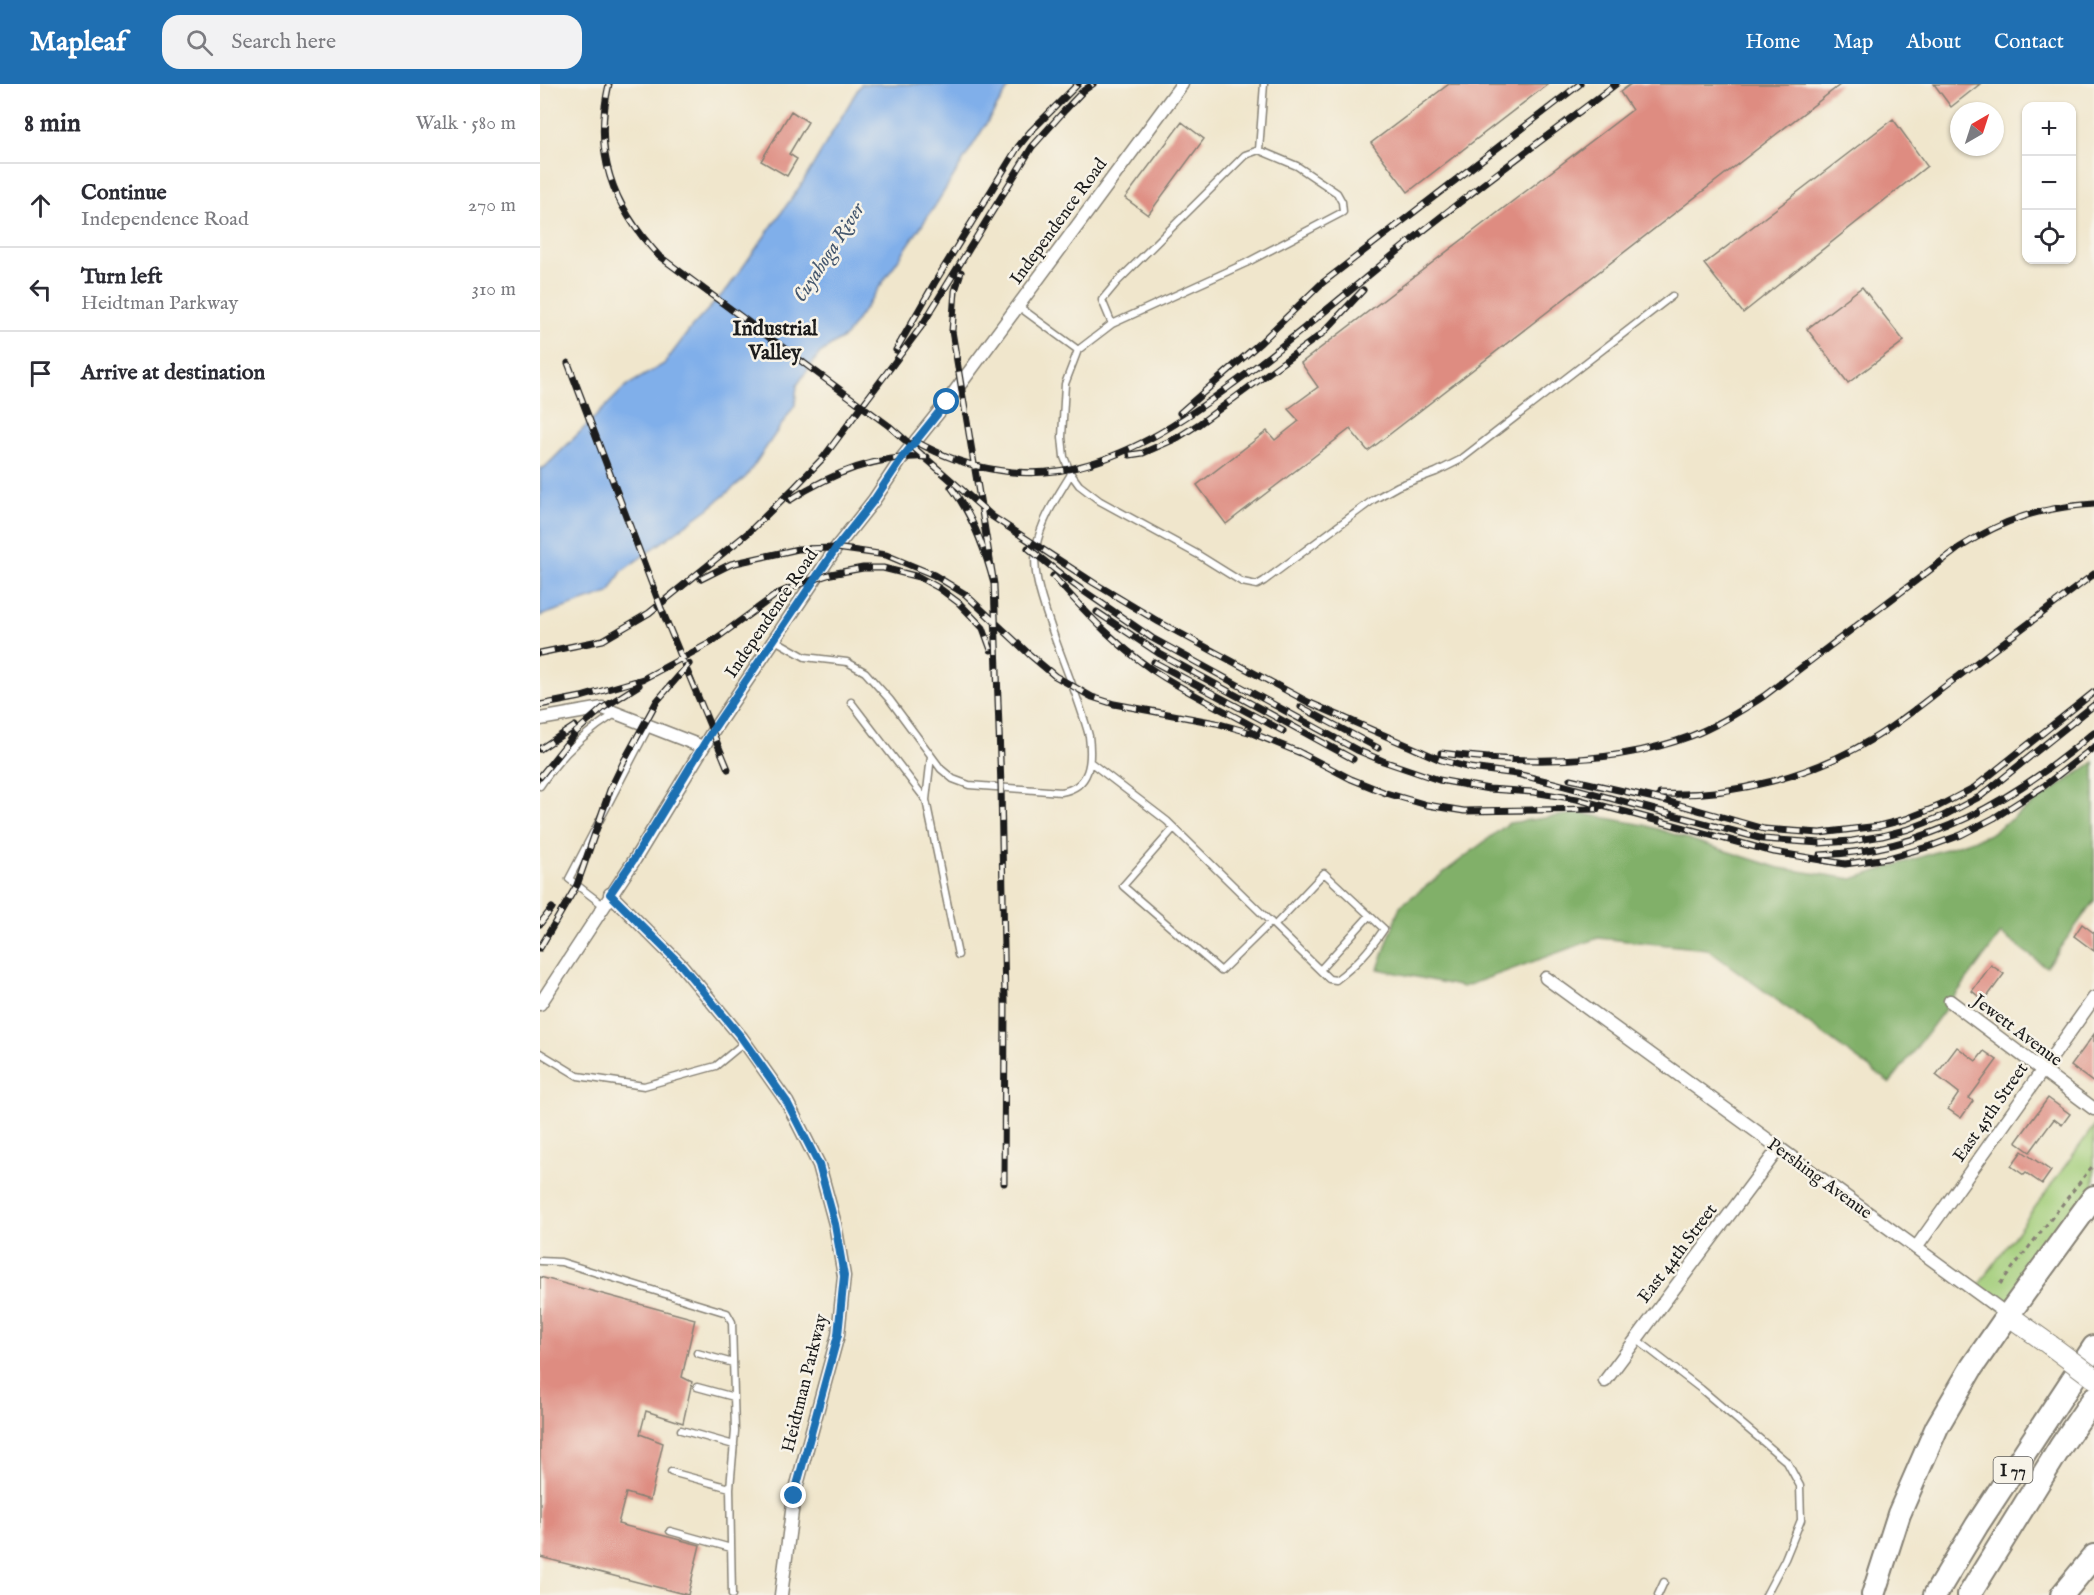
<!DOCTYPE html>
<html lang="en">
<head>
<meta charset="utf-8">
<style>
	body { margin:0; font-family:"IM FELL English",serif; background:#f2f2f3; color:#2b2b33 }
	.controls { position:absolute; right:18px; top:18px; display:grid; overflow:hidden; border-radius:12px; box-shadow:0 2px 4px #0004 }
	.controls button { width:54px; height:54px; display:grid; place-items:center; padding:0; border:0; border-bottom:2px solid #e1e1e2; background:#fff; color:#2b2b33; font:30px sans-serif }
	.compass { position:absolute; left:1410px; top:18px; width:54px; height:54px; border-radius:50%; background:#fff; box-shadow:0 2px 4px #0004; rotate:39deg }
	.stop { position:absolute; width:18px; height:18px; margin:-14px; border:4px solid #1f6fb2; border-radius:50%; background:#fff }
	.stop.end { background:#1f6fb2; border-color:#fff; box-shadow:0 2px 6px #0008 }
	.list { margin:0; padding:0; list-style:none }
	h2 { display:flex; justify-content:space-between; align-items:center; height:78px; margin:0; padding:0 24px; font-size:26px }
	h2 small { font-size:20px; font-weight:400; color:#7c7c81 }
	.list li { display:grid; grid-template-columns:39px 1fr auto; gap:18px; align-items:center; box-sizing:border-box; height:84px; padding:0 24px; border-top:2px solid #e1e1e2 }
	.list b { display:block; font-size:22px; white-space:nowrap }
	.list p { margin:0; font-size:20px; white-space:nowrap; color:#7c7c81 }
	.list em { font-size:20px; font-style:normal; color:#7c7c81 }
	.icon { flex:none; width:33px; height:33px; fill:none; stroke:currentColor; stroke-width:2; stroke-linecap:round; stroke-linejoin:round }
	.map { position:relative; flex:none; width:1554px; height:1511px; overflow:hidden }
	header { display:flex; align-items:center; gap:36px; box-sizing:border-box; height:84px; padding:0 30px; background:#1f6fb2; color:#fff }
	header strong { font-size:28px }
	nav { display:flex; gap:33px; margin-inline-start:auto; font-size:21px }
	.search { width:420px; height:54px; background:#f2f2f3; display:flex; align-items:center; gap:15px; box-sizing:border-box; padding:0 21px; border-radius:18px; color:#7c7c81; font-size:22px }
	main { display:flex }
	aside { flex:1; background:#fff }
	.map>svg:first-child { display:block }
</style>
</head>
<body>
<header>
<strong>Mapleaf</strong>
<div class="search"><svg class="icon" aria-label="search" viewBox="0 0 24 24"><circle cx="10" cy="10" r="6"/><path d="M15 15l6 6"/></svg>Search here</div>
<nav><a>Home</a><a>Map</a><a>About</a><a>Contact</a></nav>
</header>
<main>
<aside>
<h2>8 min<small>Walk · 580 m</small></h2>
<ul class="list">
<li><svg class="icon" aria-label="ahead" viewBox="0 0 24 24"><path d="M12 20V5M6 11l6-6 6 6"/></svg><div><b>Continue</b><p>Independence Road</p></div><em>270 m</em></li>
<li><svg class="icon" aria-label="left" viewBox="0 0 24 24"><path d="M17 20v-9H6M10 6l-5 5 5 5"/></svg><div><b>Turn left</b><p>Heidtman Parkway</p></div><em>310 m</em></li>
<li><svg class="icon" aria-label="arrive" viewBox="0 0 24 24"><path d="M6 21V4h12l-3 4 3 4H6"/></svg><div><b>Arrive at destination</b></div></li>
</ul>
</aside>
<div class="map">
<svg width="1554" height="1511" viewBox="0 0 1554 1511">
	<rect width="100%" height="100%" fill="#f7f3e8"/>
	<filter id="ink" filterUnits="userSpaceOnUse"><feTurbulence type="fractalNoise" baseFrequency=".0167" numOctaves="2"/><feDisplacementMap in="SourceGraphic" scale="12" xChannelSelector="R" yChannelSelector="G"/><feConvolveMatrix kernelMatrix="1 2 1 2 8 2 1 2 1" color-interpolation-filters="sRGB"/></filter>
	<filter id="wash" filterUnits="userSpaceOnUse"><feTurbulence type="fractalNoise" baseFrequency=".008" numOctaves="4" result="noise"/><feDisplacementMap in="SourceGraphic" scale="24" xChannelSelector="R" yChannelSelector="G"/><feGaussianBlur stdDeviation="1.35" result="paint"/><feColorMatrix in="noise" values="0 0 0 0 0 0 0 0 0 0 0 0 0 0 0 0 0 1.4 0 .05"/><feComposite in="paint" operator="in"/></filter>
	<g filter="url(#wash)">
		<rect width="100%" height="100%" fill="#f0e6cc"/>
		<!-- green -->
		<path fill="#a2cd79" stroke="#5f744a" stroke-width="1.5" d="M1554,1042V1113L1468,1231L1435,1206Z"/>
		<!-- forest -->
		<path fill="#81b069" stroke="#4e6642" stroke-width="1.5" d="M1554,678V817L1506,883L1461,850L1350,999L1167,865L1058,854L923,903L838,885L860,822L969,739L1039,729L1105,741L1239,784L1313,795L1448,751Z"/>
		<!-- water -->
		<path fill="#80afea" stroke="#4e6683" stroke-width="1.5" d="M321,0H471L395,122L306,252L280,269L257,301L255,321L206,393L168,425L82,487L69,509L0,532V385L5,383L86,302L124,280L151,244L188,204L263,98Z"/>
		<g id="blocks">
			<!-- building -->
			<path fill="#de8c81" d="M909,0H1008L868,108L831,59Z
				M1091,0H1301L828,367L810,345L686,440L657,401L727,347L735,356L759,337L748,325L778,303L761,279L1092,26L1080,8Z
				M1394,0H1440L1411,23Z
				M251,27L268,38L249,70L257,75L247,92L221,77Z
				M1353,35L1387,82L1203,229L1164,180Z
				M642,38L664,55L608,131L585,114Z
				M1322,203L1364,257L1308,299L1267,245Z
				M1542,840L1554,849V867L1534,852Z
				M1451,881L1464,890L1444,917L1432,907Z
				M1554,950V999L1531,982Z
				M1417,963L1436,977L1444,967L1457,976L1429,1014L1433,1017L1421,1034L1408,1025L1419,1009L1396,991Z
				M1508,1014L1530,1030L1522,1041L1514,1035L1490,1068L1476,1058Z
				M1482,1067L1511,1087L1502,1100L1486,1089L1484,1091L1471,1082Z
				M0,1193L155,1235L142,1293L152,1298L143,1339L106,1327L100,1350L123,1359L110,1416L86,1409L78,1440L160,1461L148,1511L0,1473Z"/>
		</g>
	</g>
	<g filter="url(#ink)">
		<use href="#blocks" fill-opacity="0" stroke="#868174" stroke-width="1.5"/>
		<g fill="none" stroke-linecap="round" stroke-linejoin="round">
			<defs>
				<path id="service" d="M719,66L724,0
					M478,222L538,266L525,300L522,353L524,373L531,390L539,401L560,417L657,470L702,498L717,501L724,497L833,416L858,402L896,388L920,376L1132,212
					M538,266L572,240L706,179L803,128L802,118L797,109L757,82L719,66L705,71L577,198L562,216L572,240
					M235,556L265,573L307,578L325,588L350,616L401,685L413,695L429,701L521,708C551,703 552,677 549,652C539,614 522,577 510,540C502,516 492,489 496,464C501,436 517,413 531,390
					M311,618L386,716
					M391,672L386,716L418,871
					M550,678L627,737L789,895L796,896C817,880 829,867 844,845L784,789L735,841
					M0,702C20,672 44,649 75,630
					M634,744L583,802L681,887L731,838
					M63,821L29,795L109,642
					M780,886L829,832
					M0,969L38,992L104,1002L176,982L205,958
					M0,1177L21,1178L187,1229L192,1238L195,1347L190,1404L192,1511
					M1096,1255L1161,1305L1247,1378L1260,1402L1261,1436L1245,1475L1226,1511
					M157,1269L193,1279
					M157,1303L194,1313
					M141,1346L194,1361
					M131,1388L190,1404
					M130,1447L191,1464
					M1118,1511L1124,1498"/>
				<path id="minor" d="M0,635L63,624L163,663
					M70,810L142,882L201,953L247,1018L279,1081L295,1140L304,1192L298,1251L254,1412L241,1511
					M1006,894L1468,1231
					M1410,917L1554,1025
					M0,920L95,775L173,647L296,464L334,416L362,374L407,318L642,0
					M1376,1164L1554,914
					M1065,1297L1239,1064"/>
				<path id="primary" d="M1468,1231L1510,1261"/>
				<path id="motorway" d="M1333,1511L1359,1430L1397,1343L1432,1283L1468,1231L1554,1113
					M1395,1511L1437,1441L1554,1263
					M1429,1511L1521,1362L1554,1314
					M1522,1511L1554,1472"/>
			</defs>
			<!-- service casing -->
			<use href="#service" stroke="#868174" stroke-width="9"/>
			<!-- minor casing -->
			<use href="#minor" stroke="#868174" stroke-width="15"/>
			<!-- primary casing -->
			<use href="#primary" stroke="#868174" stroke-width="22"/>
			<!-- motorway casing -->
			<use href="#motorway" stroke="#868174" stroke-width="26"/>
			<!-- path -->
			<path stroke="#868174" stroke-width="3" stroke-dasharray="4.5 4.5" stroke-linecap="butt" d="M1460,1200L1554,1080"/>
			<!-- service -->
			<use href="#service" stroke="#fff" stroke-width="6"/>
			<!-- minor -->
			<use href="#minor" stroke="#fff" stroke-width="12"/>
			<!-- primary -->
			<use href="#primary" stroke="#fff" stroke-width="20"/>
			<!-- motorway -->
			<use href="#motorway" stroke="#fff" stroke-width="22"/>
			<defs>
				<path id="rail" d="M69,0C53,69 71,120 119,172L349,342L453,433L554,499L619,538L768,618L901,676L930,684L977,690L1014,699L1223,755L1280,759L1312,757L1342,752L1369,745L1403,732L1441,712L1554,621
					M356,266L395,198L478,63L490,48L538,0
					M28,279L121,524L188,685
					M640,329L721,258L781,200L1040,0
					M375,357C428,387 490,398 549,380C607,363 657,327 705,291C757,251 806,210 857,168C927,110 1003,56 1076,0
					M590,371L603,369L637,354L659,340L783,249L823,206
					M411,403C433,432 445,465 454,500L412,247L415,207L421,188
					M250,416C292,389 337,371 387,373
					M488,464L532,499L612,554L817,666L843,677L899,696L949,705L993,708L1037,715L1234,768L1305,780L1348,774L1391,762L1421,751L1454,734L1504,702L1554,663
					M513,492C546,529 582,568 625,594C655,612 687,628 718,645
					M161,495L191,480L258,465L296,464L346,471L394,491L425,510L490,571L515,592L552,613L574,620L676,639L712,649L763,670
					M454,500L461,703L465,919L464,1099
					M557,528L620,570L813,675
					M0,569L63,556L109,529L208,449L255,403L283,374L381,243L492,63L525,26L543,7L553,0
					M614,578L743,647
					M0,621L41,613L103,595L170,559L237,510L260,500L291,490L323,484H343L379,493L399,504L419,519L443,544L451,566
					M761,623L838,664
					M0,665L35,642
					M757,667L811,695L846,709L887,721L924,727L1057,725
					M901,669C983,680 1074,681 1151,652C1177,642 1201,627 1224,612L1419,464C1466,434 1499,424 1554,420
					M0,693L36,648L63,624L99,601
					M1030,695L1123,716L1224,745L1280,749L1339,742L1366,735L1399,722L1435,703L1554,608
					M1120,710C1193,713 1272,692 1334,654C1364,636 1391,612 1419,592C1464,558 1509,524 1554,490
					M1280,771C1387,767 1475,716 1554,648
					M0,840L12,824
					M0,864L37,801L70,706L84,677L117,617L149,580"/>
			</defs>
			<!-- rail casing -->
			<use href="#rail" stroke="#1c1c1c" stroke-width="7"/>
			<!-- rail -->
			<use href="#rail" stroke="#f7f3e8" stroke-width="4.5" stroke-dasharray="14" stroke-linecap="butt"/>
			<defs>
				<path id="primary-bridge" d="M1510,1261L1554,1294"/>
			</defs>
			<!-- primary-bridge casing -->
			<use href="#primary-bridge" stroke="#868174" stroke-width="22" stroke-linecap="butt"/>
			<!-- primary-bridge -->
			<use href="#primary-bridge" stroke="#fff" stroke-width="20"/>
		</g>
	</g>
	<g fill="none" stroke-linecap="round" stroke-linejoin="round" filter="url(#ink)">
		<!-- route -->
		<path stroke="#1f6fb2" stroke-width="8" d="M254,1412L298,1251L304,1192L295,1140L279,1081L247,1018L201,953L142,882L70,810L94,775L172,647L296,464L334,416L362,374L407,318"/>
	</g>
	<g text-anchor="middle" stroke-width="5" stroke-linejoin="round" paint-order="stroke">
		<!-- shield labels -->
		<rect fill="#f7f3e8" stroke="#5e5c59" stroke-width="1.5" x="1453.5" y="1373" width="39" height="26" rx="4.5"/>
		<g font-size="16" font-weight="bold" fill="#1c1c1c">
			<text x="1473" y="1392">I 77</text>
		</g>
		<!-- street labels -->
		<g font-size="18" fill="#1c1c1c" stroke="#f7f3e8">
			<text transform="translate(518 137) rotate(-54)" y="6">Independence Road</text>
			<text transform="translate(231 529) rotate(-56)" y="6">Independence Road</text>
			<text transform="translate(1478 946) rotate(37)" y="6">Jewett Avenue</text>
			<text transform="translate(1450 1028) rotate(-55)" y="6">East 45th Street</text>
			<text transform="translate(1280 1094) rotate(36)" y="6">Pershing Avenue</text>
			<text transform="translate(1137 1169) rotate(-53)" y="6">East 44th Street</text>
			<text transform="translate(264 1299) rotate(-76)" y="6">Heidtman Parkway</text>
		</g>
		<!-- water labels -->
		<g font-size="20" font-style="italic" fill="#44576e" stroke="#f7f3e8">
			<text transform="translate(288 168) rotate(-57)" y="7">Cuyahoga River</text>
		</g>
		<!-- quarter labels -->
		<g font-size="21" font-weight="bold" fill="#1c1c1c" stroke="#f7f3e8">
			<text x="235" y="251">Industrial<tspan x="235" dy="24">Valley</tspan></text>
		</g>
	</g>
</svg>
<div class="controls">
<button>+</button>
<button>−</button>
<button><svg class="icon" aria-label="locate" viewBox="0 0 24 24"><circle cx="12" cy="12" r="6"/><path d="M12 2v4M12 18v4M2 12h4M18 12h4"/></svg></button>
</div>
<svg class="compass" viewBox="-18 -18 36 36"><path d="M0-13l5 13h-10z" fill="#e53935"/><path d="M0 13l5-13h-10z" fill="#7c7c81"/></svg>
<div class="stop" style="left:407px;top:318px"></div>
<div class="stop end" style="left:254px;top:1412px"></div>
</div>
</main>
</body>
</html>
